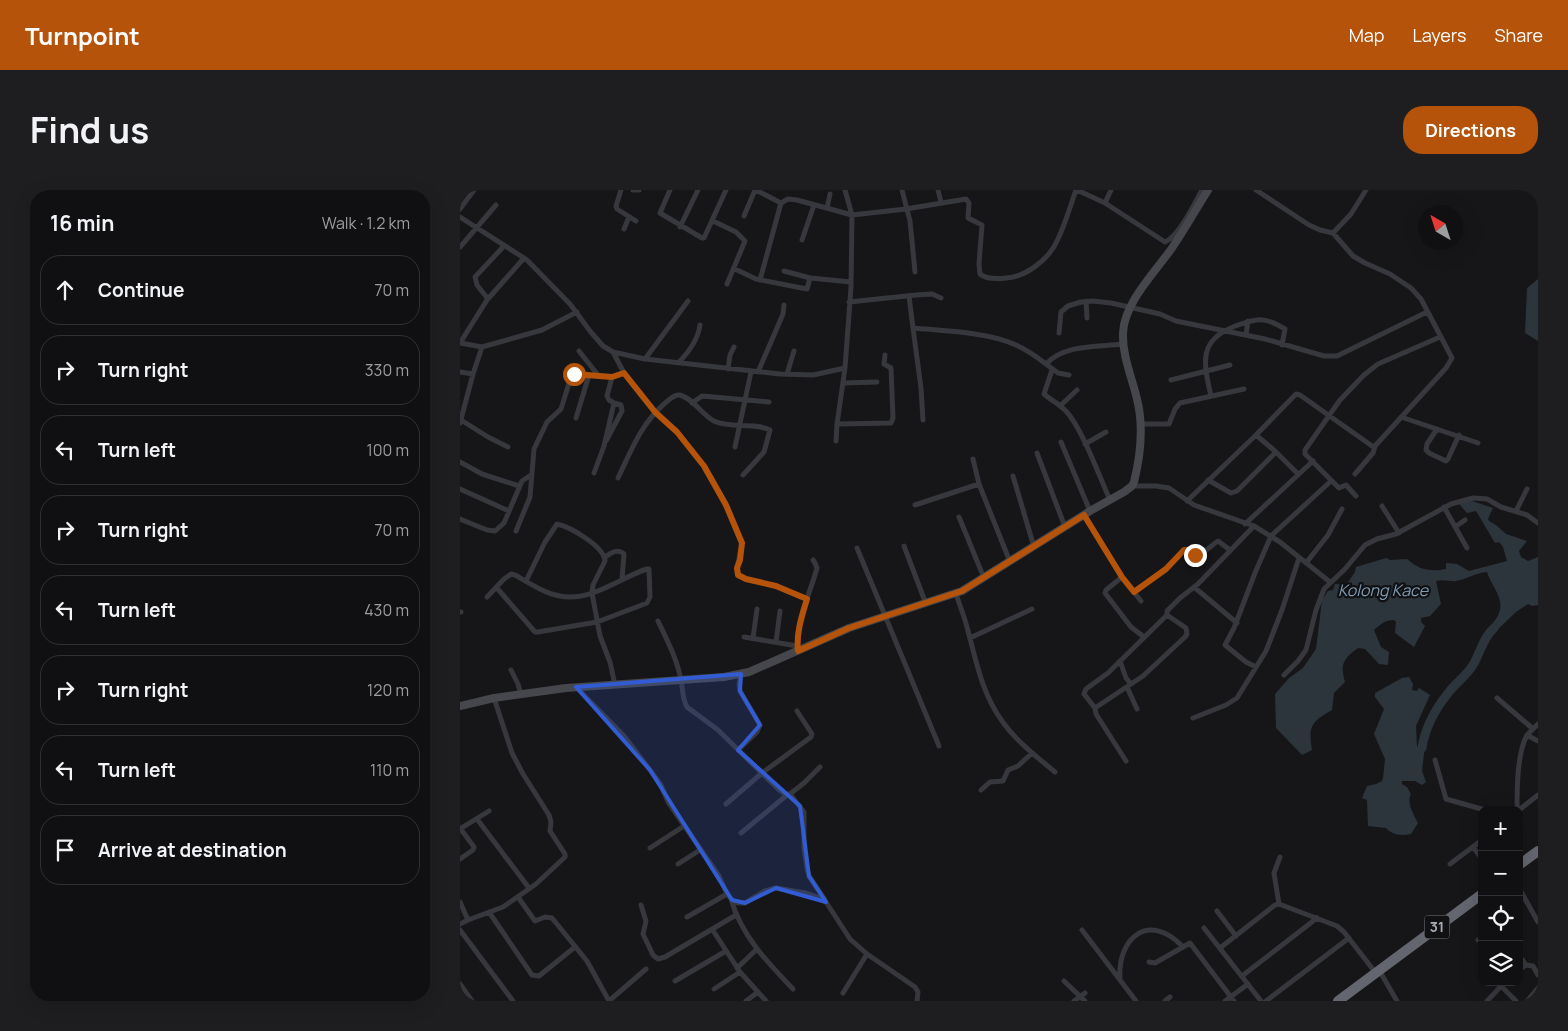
<!DOCTYPE html>
<html lang="en">
<head>
<meta charset="utf-8">
<style>
	body { margin:0; font-family:Manrope,sans-serif; background:#1e1e20; color:#f1f3f6 }
	.controls { position:absolute; right:15px; bottom:15px; display:grid; overflow:hidden; border-radius:10px; box-shadow:0 5px 20px #0002 }
	.controls button { width:45px; height:45px; display:grid; place-items:center; padding:0; border:0; border-bottom:1px solid #303032; background:#101012; color:#f1f3f6; font:25px sans-serif }
	.compass { position:absolute; left:958px; top:15px; width:45px; height:45px; border-radius:50%; background:#101012; box-shadow:0 5px 20px #0002; rotate:321deg }
	.stop { position:absolute; width:15px; height:15px; margin:-11px; border:4px solid #b45309; border-radius:50%; background:#fff }
	.stop.end { background:#b45309; border-color:#fff; box-shadow:0 1px 5px #0008 }
	.list { margin:0; padding:0; list-style:none }
	h2 { display:flex; justify-content:space-between; align-items:center; height:65px; margin:0; padding:0 20px; font-size:21px }
	h2 small { font-size:16px; font-weight:400; color:#9c9d9f }
	.list li { display:grid; grid-template-columns:32px 1fr auto; gap:15px; align-items:center; box-sizing:border-box; height:70px; margin:0 10px 10px; padding:0 10px; border:1px solid #303032; border-radius:20px }
	.list b { display:block; font-size:19px; white-space:nowrap }
	.list em { font-size:16px; font-style:normal; color:#9c9d9f }
	.icon { flex:none; width:28px; height:28px; fill:none; stroke:currentColor; stroke-width:2; stroke-linecap:round; stroke-linejoin:round }
	.map { position:relative; flex:none; width:1078px; height:811px; overflow:hidden; border-radius:20px }
	header { display:flex; align-items:center; gap:30px; box-sizing:border-box; height:70px; padding:0 25px; background:#b45309; color:#fff }
	header strong { font-size:24px }
	nav { display:flex; gap:28px; margin-inline-start:auto; font-size:18px }
	.intro { display:flex; align-items:center; justify-content:space-between; box-sizing:border-box; height:120px; padding:0 30px }
	h1 { margin:0; font-size:35px }
	.button { padding:12px 22px; border-radius:20px; background:#b45309; color:#fff; font-size:18px; font-weight:700 }
	main { display:flex; gap:30px; padding:0 30px }
	aside { flex:1; background:#101012; border-radius:20px; box-shadow:0 5px 20px #0002 }
	.map>svg:first-child { display:block }
</style>
</head>
<body>
<header>
<strong>Turnpoint</strong>
<nav><a>Map</a><a>Layers</a><a>Share</a></nav>
</header>
<div class="intro"><h1>Find us</h1><a class="button">Directions</a></div>
<main>
<aside>
<h2>16 min<small>Walk · 1.2 km</small></h2>
<ul class="list">
<li><svg class="icon" aria-label="ahead" viewBox="0 0 24 24"><path d="M12 20V5M6 11l6-6 6 6"/></svg><div><b>Continue</b></div><em>70 m</em></li>
<li><svg class="icon" aria-label="right" viewBox="0 0 24 24"><path d="M7 20v-9h11M14 6l5 5-5 5"/></svg><div><b>Turn right</b></div><em>330 m</em></li>
<li><svg class="icon" aria-label="left" viewBox="0 0 24 24"><path d="M17 20v-9H6M10 6l-5 5 5 5"/></svg><div><b>Turn left</b></div><em>100 m</em></li>
<li><svg class="icon" aria-label="right" viewBox="0 0 24 24"><path d="M7 20v-9h11M14 6l5 5-5 5"/></svg><div><b>Turn right</b></div><em>70 m</em></li>
<li><svg class="icon" aria-label="left" viewBox="0 0 24 24"><path d="M17 20v-9H6M10 6l-5 5 5 5"/></svg><div><b>Turn left</b></div><em>430 m</em></li>
<li><svg class="icon" aria-label="right" viewBox="0 0 24 24"><path d="M7 20v-9h11M14 6l5 5-5 5"/></svg><div><b>Turn right</b></div><em>120 m</em></li>
<li><svg class="icon" aria-label="left" viewBox="0 0 24 24"><path d="M17 20v-9H6M10 6l-5 5 5 5"/></svg><div><b>Turn left</b></div><em>110 m</em></li>
<li><svg class="icon" aria-label="arrive" viewBox="0 0 24 24"><path d="M6 21V4h12l-3 4 3 4H6"/></svg><div><b>Arrive at destination</b></div></li>
</ul>
</aside>
<div class="map">
<svg width="1078" height="811" viewBox="0 0 1078 811">
	<rect width="100%" height="100%" fill="#161618"/>
	<!-- water -->
	<path fill="#2c353c" d="M1078,89V151L1065,143L1067,98Z
		M1012,311L1033,318L1028,329L1029,331L1036,335L1046,344L1067,351L1059,361L1061,367L1068,371L1078,367V415L1072,416L1068,414L1056,422L1029,448L1022,446C1027,438 1036,432 1039,423C1045,408 1031,396 1027,382C1015,383 1007,389 996,391C990,392 984,389 976,391L981,414L970,426L961,428V432L965,436L954,457L935,443L936,432L934,430C925,430 921,434 914,440L921,457L929,462L928,475L919,474L905,459L898,458C883,469 880,474 885,492L874,503L872,520C851,532 848,536 852,560L842,565L816,538L815,504L829,488L843,478L856,459L862,410L868,401L873,400L875,394L886,395L895,382L896,377L926,368L930,370L947,369C960,380 969,382 986,379V373L997,374L1009,381L1047,371L1043,357L1039,352L1035,353L1016,321L1007,323L1000,315V312Z
		M949,487L953,494L952,500L957,501L959,498L970,505L956,536L957,557L959,556L960,548L966,547L962,581L966,592L962,595L955,591H942V594L947,597L951,604C946,613 954,625 958,633L951,644C941,646 932,645 926,638L908,636L907,610L902,608L907,596L916,594L922,591L923,588L925,569L914,544L924,519L915,507V503L942,488Z"/>
	<g fill="none" stroke-linecap="round" stroke-linejoin="round">
		<!-- river -->
		<path stroke="#2c353c" stroke-width="9" d="M962,558C965,537 976,518 989,502C996,493 1007,485 1013,475C1020,463 1023,448 1034,438"/>
		<!-- street -->
		<path stroke="#37383d" stroke-width="5" d="M161,0L156,16L157,19L176,31
			M173,0H179
			M210,0L200,23L242,48H244L266,0
			M296,0L321,13L300,90
			M442,0L450,31L455,82
			M478,0L481,12
			M617,0L645,13L705,52C719,46 734,14 742,0
			M796,0L849,35L860,40L873,43L893,66L905,73L930,84L951,98L961,109L992,168L986,178L915,256L913,263L895,284
			M321,13L328,9L337,10L392,25L446,19L506,9L509,13L508,28L522,35L519,74L520,84C526,89 538,89 546,88C566,87 589,69 597,51C605,35 610,17 616,0
			M645,13L651,0
			M367,18L370,4
			M0,19L14,0
			M284,26L295,0
			M0,27L67,70L110,114L130,141L143,156L153,162L185,169L320,184L353,185L385,178L391,97L392,25L385,0
			M253,31L276,42L285,51L267,94
			M220,37L238,0
			M164,39L169,27
			M873,43L891,24L906,0
			M342,50L354,15
			M0,57L36,15
			M275,79L296,89L347,99L350,88
			M324,81L350,88L391,92
			M449,106L453,138C484,141 529,142 556,155C567,160 577,167 586,174C604,154 638,157 663,154
			M28,109L17,95L15,87L44,56
			M626,111L627,128
			M389,112L456,105L472,104L481,108
			M453,138L461,198L463,230
			M599,143L601,122L608,116L621,112L633,111L651,113L700,124L716,131L805,149L864,166H877L967,122
			M786,145L788,131
			M0,153L22,157L82,140L117,122
			M0,153L27,110L64,68
			M119,161L138,185
			M153,162L164,183L195,222L217,242L244,276L266,315L282,353L277,378L278,385L286,389L316,396L347,409
			M185,169L228,111
			M218,173C229,162 238,150 240,135
			M586,174L598,183L609,185
			M385,178L377,234L431,233L433,228L431,178L424,174L425,165
			M268,179L270,165L274,157
			M592,180L584,204C591,210 599,214 606,221C623,240 639,286 650,310
			M0,182L13,184
			M298,182L323,124L324,115
			M327,184L334,161
			M711,190L770,175
			M383,193L417,192
			M751,206C743,171 738,149 778,135C799,128 805,127 825,139L822,155
			M232,213L242,206L309,212
			M600,216L617,200
			M941,227L1018,253
			M116,228L129,185
			M1,230L28,247L48,257
			M0,233L13,184L22,157
			M681,234H709L715,219L720,213L784,199
			M977,239L967,254L966,260L969,263L986,271L988,269L999,245
			M146,251L162,221L161,215L154,213
			M376,251L377,233
			M601,252L630,321
			M625,254L646,242
			M275,257L291,182
			M816,262L838,284
			M577,263L605,337
			M513,269L519,294L550,372
			M0,272L22,284L59,296
			M134,283L144,256L154,213L149,210L147,206L152,187
			M553,286L574,357
			M158,288C171,261 181,234 204,214C209,210 214,204 220,205C234,209 242,225 254,231C271,239 294,232 310,240L304,262L283,285
			M748,290L771,303L777,301L816,262L796,245
			M672,296H696L709,298L734,315L794,336L820,352L870,392
			M0,299L49,321
			M896,306L886,295L879,298L845,264V260L880,210L904,185L918,174L980,147
			M727,311L796,245L836,204L840,205L912,256H915
			M455,315L519,294
			M922,316L939,343
			M984,317L1007,358
			M1056,321L1067,299
			M624,325L662,387L681,411
			M499,327L524,388
			M0,329L27,340L35,341L44,333L62,291L71,285
			M785,334L853,271
			M995,337L1005,330
			M56,341L70,307L74,259L87,232L101,219L111,187L114,184H118L152,187L164,183
			M444,356L466,414
			M397,358L479,556
			M145,367C151,363 158,358 164,364L162,389
			M846,373L868,345L882,319
			M662,387L646,400L645,403L671,437L684,447
			M66,391L85,352L97,334C110,337 144,356 145,371L133,395L132,403L140,446L150,472L155,495
			M734,397L777,433
			M674,402L706,379L724,360L727,359C740,371 747,358 758,351L770,360
			M496,404C500,416 505,428 508,441C517,474 522,503 542,531C556,551 577,567 595,582
			M27,407L44,389L51,384L55,385C69,393 84,403 100,406C131,412 159,388 187,379H189L190,407L187,413L137,432L78,442H75L37,398
			M0,422H1
			M198,431C207,450 217,469 221,490C223,499 222,508 227,517L258,540L318,599L325,604H330L344,622V658L347,678L349,686L365,710
			M284,447L337,456
			M293,448L297,419
			M510,448L572,419
			M316,452L320,421
			M338,461C334,433 350,405 357,378L355,373L353,370
			M660,471L666,488L671,494
			M796,477L786,472L765,455L774,438L795,383L811,346L871,291
			M51,480L58,494L61,505
			M824,485L838,471L846,460L856,420L864,399L885,379L905,355L917,349L936,344L991,314L1013,308L1027,309L1041,317L1067,325L1078,333
			M116,497L164,546L190,580L201,595L208,612L259,686L267,704L272,710L278,713H285L305,701L316,698L346,703L357,707L366,712L390,749L407,764L455,797L458,802L457,811
			M667,497L677,519
			M1037,508L1072,538
			M635,518L624,504L626,499L648,483L707,425
			M733,528L766,515L777,508L806,461L822,420L839,368
			M1078,534L1067,545L1078,551
			M278,560L297,542L300,535L280,501L279,495L281,484
			M975,570L986,609L1025,620
			M666,571L636,524L635,518L683,486L725,447L727,444L726,438L707,425V421L720,408L738,394L794,336
			M521,600L530,592L543,591L548,580L558,576L572,563
			M330,604L344,593L360,577
			M266,614L302,583L351,547L352,544L337,521
			M1057,620C1057,600 1057,563 1067,545
			M1059,620L1078,605
			M17,629L69,698
			M0,638L14,657L13,660L0,669
			M0,639L29,621
			M281,643L327,605
			M1013,657L1022,669
			M190,658L224,636
			M218,674L240,660
			M990,674L1022,650
			M1059,698L1078,732
			M58,707L75,731L85,727L92,728L127,771L149,811L186,779
			M271,709C281,745 307,772 333,799
			M0,712L8,730
			M819,714L814,683L820,667
			M181,715L186,731L183,744L193,765L198,769L205,767L276,725
			M757,721L776,746
			M29,722L72,785L79,786L115,757
			M227,727L267,704
			M0,734L8,730L43,717L76,694L105,667V664L90,641L91,632L89,625L63,584L52,563L34,508
			M744,738L801,811
			M252,739L280,782L306,811
			M0,740L53,811
			M622,740L676,811
			M1018,750L1022,747
			M760,758L815,715L819,714L877,736L884,742L915,782
			M1059,765L1066,775L1073,776L1078,785
			M689,772L695,773L730,753L774,811
			M277,778L296,760
			M919,780L937,811
			M1059,780L1066,775
			M782,786L857,728
			M660,790C657,747 689,722 722,756
			M215,791L266,761
			M604,791L625,811
			M0,794L12,811
			M1041,796L1056,811
			M254,799L280,782
			M383,803L407,764
			M286,811L298,802
			M614,811L625,803
			M705,811L710,807
			M765,811L788,794
			M806,811L889,748
			M1027,811L1045,792
			M1067,811L1078,798"/>
		<!-- secondary -->
		<path stroke="#45474d" stroke-width="8" d="M0,516L34,508L106,498L264,487L289,482L389,438L502,401L630,321L664,302L672,296L674,292C681,264 684,237 677,209C672,188 662,165 663,143C664,113 695,82 712,58C725,39 736,19 748,0"/>
		<!-- highway -->
		<path stroke="#63666e" stroke-width="10" d="M1059,675L1078,661
			M878,811L1022,704"/>
	</g>
	<g fill="none" stroke-linecap="round" stroke-linejoin="round">
		<!-- route -->
		<path stroke="#b45309" stroke-width="6" d="M114,184L152,187L164,183L195,222L217,242L244,276L266,315L282,353L280,370L277,378L278,385L286,389L316,396L347,409C342,426 336,443 338,461L389,438L502,401L624,325L662,387L674,402L706,379L724,360H727L735,365"/>
	</g>
	<!-- marked area -->
	<path fill="#325cd3" fill-opacity="0.2" stroke="#325cd3" stroke-width="4" stroke-linejoin="round" d="M281,484L280,501L300,535L278,560L340,616L349,686L366,712L316,698L285,713L272,710L190,580L116,497Z"/>
	<g text-anchor="middle" stroke-width="4.5" stroke-linejoin="round" paint-order="stroke">
		<!-- shield labels -->
		<rect fill="#111113" stroke="#7b7e86" stroke-width="1" x="964.5" y="725.5" width="25" height="23" rx="4"/>
		<g font-size="14" font-weight="bold" fill="#a8adb8">
			<text x="977" y="742">31</text>
		</g>
		<!-- water labels -->
		<g font-size="16" font-style="italic" fill="#7f9bb3" stroke="#111113">
			<text x="923" y="406">Kolong Kace</text>
		</g>
	</g>
</svg>
<div class="controls">
<button>+</button>
<button>−</button>
<button><svg class="icon" aria-label="locate" viewBox="0 0 24 24"><circle cx="12" cy="12" r="6"/><path d="M12 2v4M12 18v4M2 12h4M18 12h4"/></svg></button>
<button><svg class="icon" aria-label="layers" viewBox="0 0 24 24"><path d="M12 4l9 5-9 5-9-5zM3 14l9 5 9-5"/></svg></button>
</div>
<svg class="compass" viewBox="-18 -18 36 36"><path d="M0-13l5 13h-10z" fill="#e53935"/><path d="M0 13l5-13h-10z" fill="#9c9d9f"/></svg>
<div class="stop" style="left:114px;top:184px"></div>
<div class="stop end" style="left:735px;top:365px"></div>
</div>
</main>
</body>
</html>
